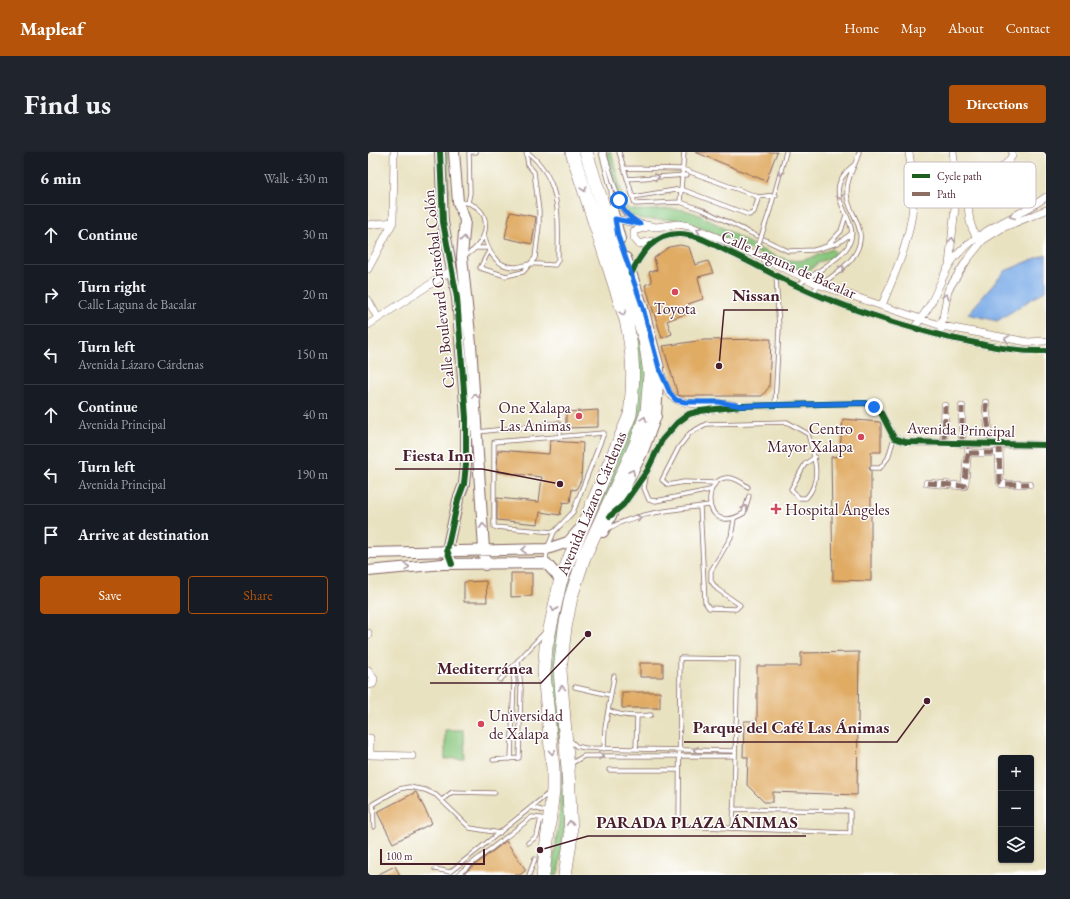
<!DOCTYPE html>
<html lang="en">
<head>
<meta charset="utf-8">
<style>
	body { margin:0; font-family:"EB Garamond",serif; background:#20242c; color:#f1f3f6 }
	.controls { position:absolute; right:12px; bottom:12px; display:grid; overflow:hidden; border-radius:4px; box-shadow:0 1px 3px #0004 }
	.controls button { width:36px; height:36px; display:grid; place-items:center; padding:0; border:0; border-bottom:1px solid #363941; background:#171b24; color:#f1f3f6; font:20px sans-serif }
	.scale { position:absolute; left:12px; bottom:10px; width:105px; box-sizing:border-box; padding-left:4px; border:2px solid #4a1f2b; border-top:0; font-size:11px; line-height:14px; white-space:nowrap; color:#4a1f2b; -webkit-text-stroke:3px #fff; paint-order:stroke }
	.stop { position:absolute; width:12px; height:12px; margin:-9px; border:3px solid #1a73e8; border-radius:50%; background:#fff }
	.stop.end { background:#1a73e8; border-color:#fff; box-shadow:0 1px 4px #0008 }
	.list { margin:0; padding:0; list-style:none }
	h2 { display:flex; justify-content:space-between; align-items:center; height:52px; margin:0; padding:0 16px; font-size:17px }
	h2 small { font-size:13px; font-weight:400; color:#9ea1a6 }
	.list li { display:grid; grid-template-columns:26px 1fr auto; gap:12px; align-items:center; box-sizing:border-box; height:60px; padding:0 16px; border-top:1px solid #363941 }
	.list b { display:block; font-size:15px; white-space:nowrap }
	.list p { margin:0; font-size:13px; white-space:nowrap; color:#9ea1a6 }
	.list em { font-size:13px; font-style:normal; color:#9ea1a6 }
	.actions { display:flex; gap:8px; padding:12px 16px }
	.actions a { flex:1; padding:9px 0; border:1px solid #b45309; border-radius:4px; text-align:center; font-size:14px; color:#b45309 }
	.actions .main { background:#b45309; color:#fff }
	.icon { flex:none; width:22px; height:22px; fill:none; stroke:currentColor; stroke-width:2; stroke-linecap:round; stroke-linejoin:round }
	.map { position:relative; flex:none; width:678px; height:723px; overflow:hidden; border-radius:4px }
	header { display:flex; align-items:center; gap:24px; box-sizing:border-box; height:56px; padding:0 20px; background:#b45309; color:#fff }
	header strong { font-size:19px }
	nav { display:flex; gap:22px; margin-inline-start:auto; font-size:14px }
	.intro { display:flex; align-items:center; justify-content:space-between; box-sizing:border-box; height:96px; padding:0 24px }
	h1 { margin:0; font-size:28px }
	.button { padding:10px 18px; border-radius:4px; background:#b45309; color:#fff; font-size:14px; font-weight:700 }
	main { display:flex; gap:24px; padding:0 24px }
	aside { flex:1; background:#171b24; border-radius:4px; box-shadow:0 1px 3px #0004 }
	.map>svg:first-child { display:block }
</style>
</head>
<body>
<header>
<strong>Mapleaf</strong>
<nav><a>Home</a><a>Map</a><a>About</a><a>Contact</a></nav>
</header>
<div class="intro"><h1>Find us</h1><a class="button">Directions</a></div>
<main>
<aside>
<h2>6 min<small>Walk · 430 m</small></h2>
<ul class="list">
<li><svg class="icon" aria-label="ahead" viewBox="0 0 24 24"><path d="M12 20V5M6 11l6-6 6 6"/></svg><div><b>Continue</b></div><em>30 m</em></li>
<li><svg class="icon" aria-label="right" viewBox="0 0 24 24"><path d="M7 20v-9h11M14 6l5 5-5 5"/></svg><div><b>Turn right</b><p>Calle Laguna de Bacalar</p></div><em>20 m</em></li>
<li><svg class="icon" aria-label="left" viewBox="0 0 24 24"><path d="M17 20v-9H6M10 6l-5 5 5 5"/></svg><div><b>Turn left</b><p>Avenida Lázaro Cárdenas</p></div><em>150 m</em></li>
<li><svg class="icon" aria-label="ahead" viewBox="0 0 24 24"><path d="M12 20V5M6 11l6-6 6 6"/></svg><div><b>Continue</b><p>Avenida Principal</p></div><em>40 m</em></li>
<li><svg class="icon" aria-label="left" viewBox="0 0 24 24"><path d="M17 20v-9H6M10 6l-5 5 5 5"/></svg><div><b>Turn left</b><p>Avenida Principal</p></div><em>190 m</em></li>
<li><svg class="icon" aria-label="arrive" viewBox="0 0 24 24"><path d="M6 21V4h12l-3 4 3 4H6"/></svg><div><b>Arrive at destination</b></div></li>
</ul>
<div class="actions"><a class="main">Save</a><a>Share</a></div>
</aside>
<div class="map">
<svg width="678" height="723" viewBox="0 0 678 723">
	<rect width="100%" height="100%" fill="#fff"/>
	<filter id="ink" filterUnits="userSpaceOnUse"><feTurbulence type="fractalNoise" baseFrequency=".025" numOctaves="2"/><feDisplacementMap in="SourceGraphic" scale="8" xChannelSelector="R" yChannelSelector="G"/><feConvolveMatrix kernelMatrix="1 2 1 2 8 2 1 2 1" color-interpolation-filters="sRGB"/></filter>
	<filter id="wash" filterUnits="userSpaceOnUse"><feTurbulence type="fractalNoise" baseFrequency=".012" numOctaves="4" result="noise"/><feDisplacementMap in="SourceGraphic" scale="16" xChannelSelector="R" yChannelSelector="G"/><feGaussianBlur stdDeviation="0.9" result="paint"/><feColorMatrix in="noise" values="0 0 0 0 0 0 0 0 0 0 0 0 0 0 0 0 0 1.4 0 .05"/><feComposite in="paint" operator="in"/></filter>
	<g filter="url(#wash)">
		<rect width="100%" height="100%" fill="#e9e2c1"/>
		<!-- green -->
		<path fill="#87c67d" stroke="#687254" d="M76,0H80L81,50H77Z
			M205,0H212L273,189L279,221L275,259L214,405L190,517L197,671L191,717L189,723H183L191,670L194,617L184,519L185,495L193,432L249,302L269,221Z
			M238,0H243L256,50L260,57C281,61 303,53 324,60C354,70 404,114 435,108C445,106 454,100 464,97L467,100L463,106L451,110L439,120L432,119L319,70C304,65 289,69 273,67C268,66 261,63 258,58C248,44 243,17 238,0Z
			M77,578H95L96,606L77,607Z"/>
		<!-- water -->
		<path fill="#7eade8" stroke="#64668a" d="M678,102V138L629,169L600,162L637,119Z"/>
		<g id="blocks">
			<!-- building -->
			<path fill="#e0ab64" d="M327,0H409L398,29Z
				M142,60L168,65L164,92L137,86Z
				M312,93L321,95L327,113L340,109L345,121L330,125L335,147L320,152L322,160L299,169L304,182L294,186L277,133L284,130L281,120L289,118L286,106L301,95Z
				M403,187L401,235L394,244H314L310,243L295,194L336,188Z
				M230,258V275L198,276V260Z
				M475,267L512,270L513,273V300H503V313L501,316L503,319V429L465,428L463,305L471,304Z
				M182,289L215,291L213,328L208,338L204,337L202,351L195,350L192,363L172,360L170,372L129,368V346L171,350L174,325L129,320L130,298L181,302Z
				M143,421H164V444L143,445Z
				M118,429L119,450H96V430Z
				M491,500L489,643L405,640V650H396L379,633L380,605H375L376,569H389V514H433V501Z
				M272,511H295V525H272Z
				M254,540H292V556H254Z
				M48,640L64,671L25,691L9,660Z
				M138,689L158,718L152,723H94Z
				M27,714L32,723H9Z"/>
		</g>
	</g>
	<g filter="url(#ink)">
		<use href="#blocks" fill-opacity="0" stroke="#826360" stroke-width="1"/>
		<g fill="none" stroke-linecap="round" stroke-linejoin="round">
			<defs>
				<path id="lane" d="M233,0L243,38L244,56
					M236,0L254,57L260,65L267,69
					M251,0L267,52L312,50L335,58L420,99L446,98L470,91L484,81
					M255,16L314,17L388,44L390,47L386,60L381,63L313,37L265,45
					M259,27L319,23
					M389,45L408,43
					M91,50C127,51 124,91 96,104
					M312,50L316,0
					M100,51L102,41L101,0H108
					M402,58L418,0
					M116,83C120,100 129,116 149,115C153,115 157,112 161,112C169,111 179,113 187,113L190,108C190,67 195,28 159,0
					M459,94L473,79L478,63
					M108,96H119
					M121,99L112,116L138,124L155,120L167,106L171,74V59L166,20L160,13L158,0
					M429,134C441,125 474,106 480,94C497,65 446,44 486,13
					M443,140C464,123 502,105 490,73C486,61 478,51 479,38C479,24 488,13 491,0
					M407,252L411,177L408,124
					M110,280L190,271L192,274V285
					M504,316H512L520,306L526,286
					M278,325L276,336L281,348L288,349L342,338
					M347,331L316,330L300,333L294,328L311,295L322,281L338,272L419,270L440,282C446,304 455,328 438,346H431L423,337L437,312L447,305
					M380,335C333,297 327,391 376,361L381,344
					M332,355L337,450L341,456L368,457L372,453L349,437L343,429V419L363,385L366,367
					M240,377C267,360 309,358 341,353
					M178,410L179,397L186,380L205,360L236,281L126,290V375L186,380
					M132,528L177,480
					M207,535L242,543
					M240,558C254,565 268,565 283,563
					M201,587L208,594L217,596L367,599
					M236,597L237,576L246,524
					M268,597L269,565
					M143,607L146,529L144,515
					M125,608L151,606L153,537L150,508
					M204,611L216,604H367
					M241,618H311
					M74,648L84,640L127,641
					M163,655L179,660
					M6,675L5,652L31,637L41,635L57,638L68,643L102,676L132,681
					M365,676L370,507L312,506L311,674L482,681V659L365,657
					M160,691L169,684L173,666
					M67,717L82,720L181,641
					M89,723L164,665L179,667
					M161,723L167,707"/>
				<path id="street" d="M589,27L594,31L604,32
					M247,67L288,75L310,72L321,74L367,93L452,133L574,174L660,190L678,189
					M0,73L25,70
					M280,75L266,79V86L271,92L285,89
					M611,87C598,74 599,48 604,32C619,24 635,19 644,4V0
					M581,113L589,36L585,0
					M0,117L25,70L26,0
					M263,122C273,101 286,82 311,82C328,82 342,91 357,98C381,109 404,122 427,133C476,156 528,172 579,185C612,192 644,200 678,199
					M0,148L10,166
					M514,153C530,115 546,79 546,36C546,24 542,12 541,0
					M0,173L84,118
					M546,176C552,168 558,160 563,151C571,136 576,118 587,105C615,74 646,68 678,45
					M573,177L580,138L599,108L615,88L634,76L678,58
					M292,218C295,226 297,235 302,242C312,257 348,250 365,253
					M618,251C618,266 622,278 622,292
					M576,291L577,254
					M594,292V255
					M631,292L632,330L634,332H661
					M601,301H631
					M559,331L596,334L597,331L599,306L601,301L600,292
					M246,360L255,353L279,319L294,288L309,271L321,262L332,259L373,254L498,251L513,261L526,286L538,290L678,293
					M0,481V483
					M0,518L6,527L5,532L0,533
					M0,586H2V603L44,604"/>
				<path id="secondary" d="M72,0L75,70L89,146L98,266V312L96,332L90,348L79,398L84,412
					M86,0L90,50L97,68L94,105L103,192L117,413
					M244,57L252,87
					M235,380L275,299L288,264L291,216L275,156L258,106
					M0,401L179,397L200,390L211,378
					M0,419L75,412L178,411L193,428"/>
				<path id="highway" d="M175,723L185,638V617L176,520L178,495L192,431L202,405L262,263C266,228 266,202 258,168L204,0
					M197,723L203,684L200,617L192,518L197,476L203,445L216,405L268,292L279,259L282,222L277,187L218,0"/>
			</defs>
			<!-- lane casing -->
			<use href="#lane" stroke="#826360" stroke-width="5"/>
			<!-- street casing -->
			<use href="#street" stroke="#826360" stroke-width="8"/>
			<!-- secondary casing -->
			<use href="#secondary" stroke="#826360" stroke-width="12"/>
			<!-- highway casing -->
			<use href="#highway" stroke="#826360" stroke-width="14"/>
			<!-- lane -->
			<use href="#lane" stroke="#fff" stroke-width="3.5"/>
			<!-- street -->
			<use href="#street" stroke="#fff" stroke-width="7"/>
			<!-- secondary -->
			<use href="#secondary" stroke="#fff" stroke-width="10"/>
			<!-- highway -->
			<use href="#highway" stroke="#fff" stroke-width="13"/>
			<defs>
				<path id="lane-bridge" d="M390,94L402,58"/>
			</defs>
			<!-- lane-bridge casing -->
			<use href="#lane-bridge" stroke="#826360" stroke-width="5" stroke-linecap="butt"/>
			<!-- lane-bridge -->
			<use href="#lane-bridge" stroke="#fff" stroke-width="3.5"/>
			<!-- quiet -->
			<path stroke="#8d6e63" stroke-width="5" stroke-dasharray="10 5" stroke-linecap="butt" d="M280,175H283
				M618,251C618,266 622,278 622,292
				M576,291L577,254
				M594,292V255
				M631,292L632,330L634,332H661
				M601,301H631
				M559,331L596,334L597,331L599,306L601,301L600,292"/>
			<defs>
				<path id="cycleway" d="M72,0L75,70L89,146L98,266V312L96,332L90,348L79,398L84,412
					M263,122C273,101 286,82 311,82C328,82 342,91 357,98C381,109 404,122 427,133C476,156 528,172 579,185C612,192 644,200 678,199
					M242,364L255,353L279,319L294,288L309,271L321,262L332,259L373,254L498,251L513,261L526,286L538,290L678,293"/>
			</defs>
			<!-- cycleway casing -->
			<use href="#cycleway" stroke="#fff" stroke-width="8"/>
			<!-- cycleway -->
			<use href="#cycleway" stroke="#1b5e20" stroke-width="6"/>
		</g>
		<!-- one-way arrows -->
		<defs><path id="oneway-chevron" d="M-2-3.5L2.5 0L-2 3.5" fill="none" stroke-width="1.6" stroke-linecap="round" stroke-linejoin="round"/></defs>
		<g stroke="#ae9aa0">
			<use href="#oneway-chevron" transform="translate(413 21) rotate(105)"/>
			<use href="#oneway-chevron" transform="translate(289 25) rotate(-3)"/>
			<use href="#oneway-chevron" transform="translate(216 37) rotate(72)"/>
			<use href="#oneway-chevron" transform="translate(472 45) rotate(79)"/>
			<use href="#oneway-chevron" transform="translate(644 64) rotate(158)"/>
			<use href="#oneway-chevron" transform="translate(331 78) rotate(-158)"/>
			<use href="#oneway-chevron" transform="translate(96 87) rotate(-84)"/>
			<use href="#oneway-chevron" transform="translate(584 88) rotate(-85)"/>
			<use href="#oneway-chevron" transform="translate(474 116) rotate(-39)"/>
			<use href="#oneway-chevron" transform="translate(578 144) rotate(-75)"/>
			<use href="#oneway-chevron" transform="translate(255 161) rotate(73)"/>
			<use href="#oneway-chevron" transform="translate(639 187) rotate(-170)"/>
			<use href="#oneway-chevron" transform="translate(107 244) rotate(-94)"/>
			<use href="#oneway-chevron" transform="translate(276 267) rotate(-72)"/>
			<use href="#oneway-chevron" transform="translate(264 320) rotate(-63)"/>
			<use href="#oneway-chevron" transform="translate(377 356) rotate(-68)"/>
			<use href="#oneway-chevron" transform="translate(271 366) rotate(-13)"/>
			<use href="#oneway-chevron" transform="translate(115 374) rotate(-93)"/>
			<use href="#oneway-chevron" transform="translate(156 398) rotate(179)"/>
			<use href="#oneway-chevron" transform="translate(39 415) rotate(-5)"/>
			<use href="#oneway-chevron" transform="translate(186 457) rotate(103)"/>
			<use href="#oneway-chevron" transform="translate(194 536) rotate(-95)"/>
			<use href="#oneway-chevron" transform="translate(328 598) rotate(-179)"/>
			<use href="#oneway-chevron" transform="translate(184 600) rotate(85)"/>
			<use href="#oneway-chevron" transform="translate(233 604)"/>
			<use href="#oneway-chevron" transform="translate(202 671) rotate(-92)"/>
		</g>
	</g>
	<g fill="none" stroke-linecap="round" stroke-linejoin="round" filter="url(#ink)">
		<!-- route -->
		<path stroke="#1a73e8" stroke-width="5" d="M251,48C255,60 261,65 272,72L247,67L250,84L275,156L291,216L302,241L308,248L317,250H351L373,254L498,251L506,255"/>
	</g>
	<!-- markers -->
	<g fill="#d1495b" stroke="#fff" stroke-width="1.5">
		<circle cx="307" cy="140" r="4"/>
		<circle cx="211" cy="264" r="4"/>
		<circle cx="493" cy="285" r="4"/>
		<path d="M406 351h4v4h4v4h-4v4h-4v-4h-4v-4h4z"/>
		<circle cx="113" cy="572" r="4"/>
	</g>
	<g text-anchor="middle" stroke-width="3" stroke-linejoin="round" paint-order="stroke">
		<!-- street labels -->
		<g font-size="16" fill="#4a1f2b" stroke="#fff">
			<text transform="translate(421 112) rotate(24)" y="6">Calle Laguna de Bacalar</text>
			<text transform="translate(70 137) rotate(-96)" y="6">Calle Boulevard Cristóbal Colón</text>
			<text transform="translate(593 277) rotate(2)" y="6">Avenida Principal</text>
			<text transform="translate(223 351) rotate(-67)" y="6">Avenida Lázaro Cárdenas</text>
		</g>
		<!-- poi labels -->
		<g font-size="16" fill="#4a1f2b" stroke="#fff" text-anchor="end">
			<text x="307" y="162" text-anchor="middle">Toyota</text>
			<text x="203" y="261">One Xalapa<tspan x="203" dy="18">Las Animas</tspan></text>
			<text x="485" y="282">Centro<tspan x="485" dy="18">Mayor Xalapa</tspan></text>
			<text x="417" y="363" text-anchor="start">Hospital Ángeles</text>
			<text x="121" y="569" text-anchor="start">Universidad<tspan x="121" dy="18">de Xalapa</tspan></text>
		</g>
	</g>
	<!-- legend -->
	<rect x="536" y="10" width="132" height="46" rx="6" fill="#fff" stroke="#c9bcbf" stroke-width="1"/>
	<rect x="544" y="22" width="18" height="4" fill="#1b5e20"/>
	<rect x="544" y="40" width="18" height="4" fill="#8d6e63"/>
	<g font-size="11" fill="#4a1f2b">
		<text x="569" y="28">Cycle path</text>
		<text x="569" y="46">Path</text>
	</g>
	<!-- callouts -->
	<path fill="none" stroke="#4a1f2b" stroke-width="1.5" d="M351 214L356 158H420M192 332L114 317H27M220 482L173 531H62M559 549L529 590H316M172 698L220 684H438"/>
	<g fill="#4a1f2b" stroke="#fff" stroke-width="1.5">
		<circle cx="351" cy="214" r="4"/>
		<circle cx="192" cy="332" r="4"/>
		<circle cx="220" cy="482" r="4"/>
		<circle cx="559" cy="549" r="4"/>
		<circle cx="172" cy="698" r="4"/>
	</g>
	<g font-size="17" text-anchor="middle" font-weight="bold" fill="#4a1f2b" stroke="#fff" stroke-width="3" stroke-linejoin="round" paint-order="stroke">
		<text x="388" y="149">Nissan</text>
		<text x="70" y="309">Fiesta Inn</text>
		<text x="117" y="522">Mediterránea</text>
		<text x="423" y="581">Parque del Café Las Ánimas</text>
		<text x="329" y="676">PARADA PLAZA ÁNIMAS</text>
	</g>
</svg>
<div class="controls">
<button>+</button>
<button>−</button>
<button><svg class="icon" aria-label="layers" viewBox="0 0 24 24"><path d="M12 4l9 5-9 5-9-5zM3 14l9 5 9-5"/></svg></button>
</div>
<div class="scale">100 m</div>
<div class="stop" style="left:251px;top:48px"></div>
<div class="stop end" style="left:506px;top:255px"></div>
</div>
</main>
</body>
</html>
